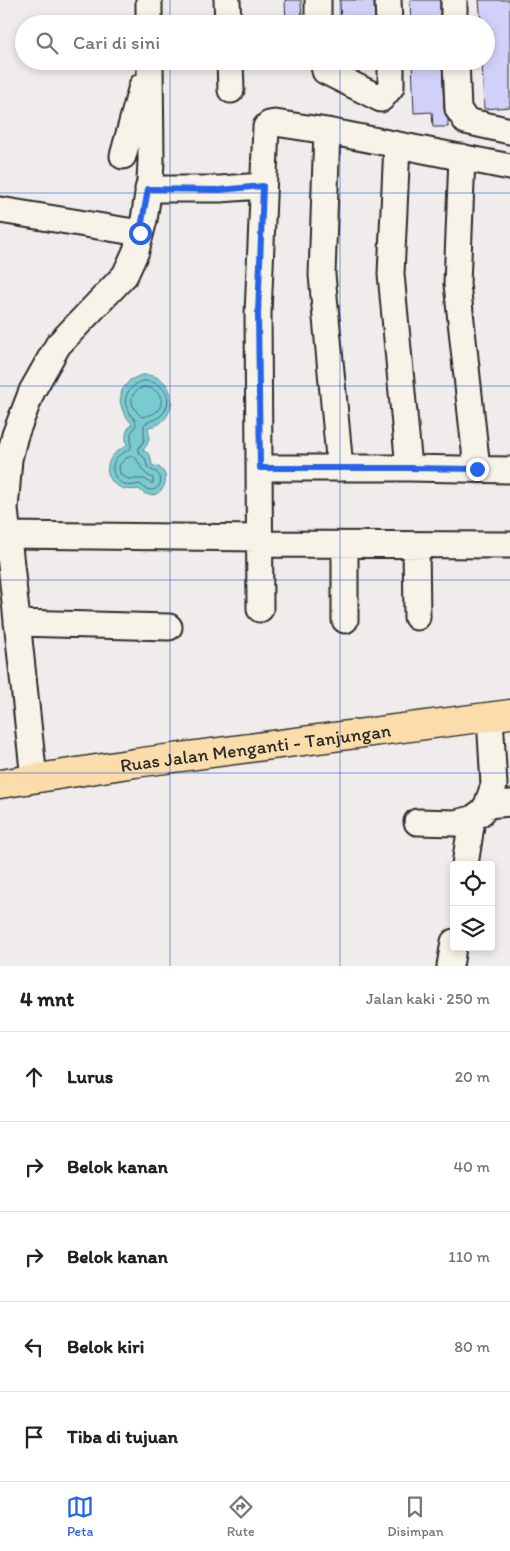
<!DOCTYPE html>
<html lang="id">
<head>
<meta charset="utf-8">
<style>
	body { margin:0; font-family:Itim,sans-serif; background:#f6f6f6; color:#222 }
	.controls { position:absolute; right:15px; bottom:15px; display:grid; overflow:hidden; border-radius:5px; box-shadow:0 2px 8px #0003 }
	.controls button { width:45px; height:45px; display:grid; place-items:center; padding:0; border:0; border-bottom:1px solid #e0e0e0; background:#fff; color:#222; font:25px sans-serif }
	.stop { position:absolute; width:15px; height:15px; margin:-11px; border:4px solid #2563eb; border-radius:50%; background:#fff }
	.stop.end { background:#2563eb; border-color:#fff; box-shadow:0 1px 5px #0008 }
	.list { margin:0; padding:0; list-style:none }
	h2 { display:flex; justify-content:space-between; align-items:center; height:65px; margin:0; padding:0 20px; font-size:21px }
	h2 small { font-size:16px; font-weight:400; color:#767676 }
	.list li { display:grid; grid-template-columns:32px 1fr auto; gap:15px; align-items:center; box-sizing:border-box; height:90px; padding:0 20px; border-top:1px solid #e0e0e0 }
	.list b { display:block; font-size:19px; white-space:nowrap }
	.list em { font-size:16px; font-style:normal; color:#767676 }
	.icon { flex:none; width:28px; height:28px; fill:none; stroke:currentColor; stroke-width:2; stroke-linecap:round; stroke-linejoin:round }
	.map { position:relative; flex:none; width:510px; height:966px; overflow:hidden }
	.search { position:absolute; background:#fff; box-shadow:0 2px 8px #0003; left:15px; right:15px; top:15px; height:55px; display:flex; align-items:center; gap:12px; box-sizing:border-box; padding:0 18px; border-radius:28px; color:#767676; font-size:19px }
	.sheet { height:515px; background:#fff }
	nav { display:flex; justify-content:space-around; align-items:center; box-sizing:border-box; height:70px; border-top:1px solid #e0e0e0; background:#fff; font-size:14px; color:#767676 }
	nav a { display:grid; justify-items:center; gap:2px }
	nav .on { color:#2563eb }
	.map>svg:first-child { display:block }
</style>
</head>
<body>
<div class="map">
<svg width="510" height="966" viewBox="0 0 510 966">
	<rect width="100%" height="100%" fill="#efeceb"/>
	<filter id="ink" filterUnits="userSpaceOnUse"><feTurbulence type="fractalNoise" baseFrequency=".02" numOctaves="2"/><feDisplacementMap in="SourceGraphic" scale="10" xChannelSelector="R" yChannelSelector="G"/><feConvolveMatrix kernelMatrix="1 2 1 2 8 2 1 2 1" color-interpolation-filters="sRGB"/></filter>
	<g filter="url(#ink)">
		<!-- water -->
		<path fill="#7acbd1" stroke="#5a8b8f" d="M141,375C145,375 150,375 153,376C176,382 177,412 159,424C156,426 152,426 148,427C150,437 150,442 143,450L150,455L152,465C154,466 157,466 160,468C173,478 161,500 146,494C143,493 141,491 139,489C105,495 95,458 127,446C125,436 125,431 132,424L124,414L120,402L122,390L130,380Z"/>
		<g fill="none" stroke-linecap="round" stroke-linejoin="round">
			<!-- shore -->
			<path stroke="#4b6b6d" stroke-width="1" d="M142,381C160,380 175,395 164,412C158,421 149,419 144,425V441L138,449L140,454L145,458L148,468C151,470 156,471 159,475C163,481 159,490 151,490C146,490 143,486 139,484C135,485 131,486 127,485C116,483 109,470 115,460C119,453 126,453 131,448V433L136,425C136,418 131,417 128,411C121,397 130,386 142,381Z
				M144,387C156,387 167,398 158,410C154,415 148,415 142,417C130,407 126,393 144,387Z
				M131,456H134C143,466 139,472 153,478V483H150L145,479H129L121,475C116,465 122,460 131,456Z"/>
		</g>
		<!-- building -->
		<path fill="#d1d0f9" stroke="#2b2b2b" d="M285,0H301L302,24H286Z
			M340,0H374L375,24H341Z
			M410,0H440V24H411Z
			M479,0H510V107L484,109L482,61H486V24H481Z
			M412,61H442L444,110L448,120V127H433L432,112L414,113Z"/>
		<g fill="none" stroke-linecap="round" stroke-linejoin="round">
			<defs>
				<path id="minor" d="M149,0V24
					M227,0L228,24
					M388,0L389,24
					M454,0V24
					M318,24V0
					M230,61L231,90
					M323,61L325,71L381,99L391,87V61
					M456,61L458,109L466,121L510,131
					M327,131L322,275L340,468
					M397,145L391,274L409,468
					M123,156L142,86
					M462,157L457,284L477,469
					M148,189H220L263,186
					M0,210L140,233
					M260,468H409L510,470
					M8,535L260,538
					M260,544L510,545
					M416,545L417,617
					M260,609L258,314L266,127L269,124L275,123L327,131L510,167
					M345,620V545
					M17,623L169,627
					M34,779L5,509L9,459L15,435L32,391L58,345L125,275L136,251L144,220L150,180L151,161L150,61
					M487,805L510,803
					M417,822L456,823L472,819L482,812L487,805L494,785L490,717
					M465,865L472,819
					M450,966L454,942"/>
				<g id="major">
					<path id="s1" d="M0,784L135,763L510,714"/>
				</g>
			</defs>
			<!-- minor casing -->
			<use href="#minor" stroke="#2b2b2b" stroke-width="29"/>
			<!-- major casing -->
			<use href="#major" stroke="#2b2b2b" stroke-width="31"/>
			<!-- minor -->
			<use href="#minor" stroke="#f7f3e8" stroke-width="25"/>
			<!-- major -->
			<use href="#major" stroke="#faddab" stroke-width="28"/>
		</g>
	</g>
	<g fill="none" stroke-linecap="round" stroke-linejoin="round" filter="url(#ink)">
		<!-- route -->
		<path stroke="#2563eb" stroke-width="6" d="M140,233L148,189L220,190L263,186L258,314L260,468H409L477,469"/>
	</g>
	<!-- grid -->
	<path fill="none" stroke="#1d4ed8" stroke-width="1" stroke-opacity="0.55" d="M170,0V24M340,0V24M170,61V966M340,61V966M0,193H510M0,386H510M0,580H510M0,773H510"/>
	<g text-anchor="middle" stroke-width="4" stroke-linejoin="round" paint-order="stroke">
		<!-- street labels -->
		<g font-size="19" fill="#2b2b2b" stroke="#f7f3e8">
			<text dy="7" stroke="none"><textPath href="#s1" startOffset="258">Ruas Jalan Menganti - Tanjungan</textPath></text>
		</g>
	</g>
</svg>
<div class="controls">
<button><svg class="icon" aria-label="locate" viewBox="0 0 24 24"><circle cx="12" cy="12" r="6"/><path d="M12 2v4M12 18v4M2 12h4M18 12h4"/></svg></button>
<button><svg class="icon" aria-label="layers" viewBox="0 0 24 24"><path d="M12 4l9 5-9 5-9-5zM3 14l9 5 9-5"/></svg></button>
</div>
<div class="stop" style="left:140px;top:233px"></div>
<div class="stop end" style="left:477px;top:469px"></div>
<div class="search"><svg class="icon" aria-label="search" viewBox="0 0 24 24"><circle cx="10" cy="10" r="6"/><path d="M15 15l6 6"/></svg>Cari di sini</div>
</div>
<section class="sheet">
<h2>4 mnt<small>Jalan kaki · 250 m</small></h2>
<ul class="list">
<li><svg class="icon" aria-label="ahead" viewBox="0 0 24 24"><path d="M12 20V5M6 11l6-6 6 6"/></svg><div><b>Lurus</b></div><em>20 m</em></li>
<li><svg class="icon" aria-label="right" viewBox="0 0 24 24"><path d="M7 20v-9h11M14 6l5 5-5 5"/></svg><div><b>Belok kanan</b></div><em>40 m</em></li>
<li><svg class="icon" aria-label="right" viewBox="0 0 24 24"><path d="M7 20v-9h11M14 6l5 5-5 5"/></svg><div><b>Belok kanan</b></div><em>110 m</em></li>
<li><svg class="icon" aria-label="left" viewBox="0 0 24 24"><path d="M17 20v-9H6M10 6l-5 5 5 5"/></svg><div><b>Belok kiri</b></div><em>80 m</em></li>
<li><svg class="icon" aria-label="arrive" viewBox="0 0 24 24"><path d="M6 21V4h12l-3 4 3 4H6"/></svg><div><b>Tiba di tujuan</b></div></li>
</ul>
</section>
<nav>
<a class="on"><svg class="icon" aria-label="map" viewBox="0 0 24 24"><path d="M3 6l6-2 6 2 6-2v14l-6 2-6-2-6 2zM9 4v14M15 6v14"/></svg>Peta</a>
<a><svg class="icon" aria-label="directions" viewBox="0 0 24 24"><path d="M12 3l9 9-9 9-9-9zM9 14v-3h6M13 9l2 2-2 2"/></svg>Rute</a>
<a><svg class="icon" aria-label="saved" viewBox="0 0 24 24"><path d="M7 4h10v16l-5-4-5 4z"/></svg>Disimpan</a>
</nav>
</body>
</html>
